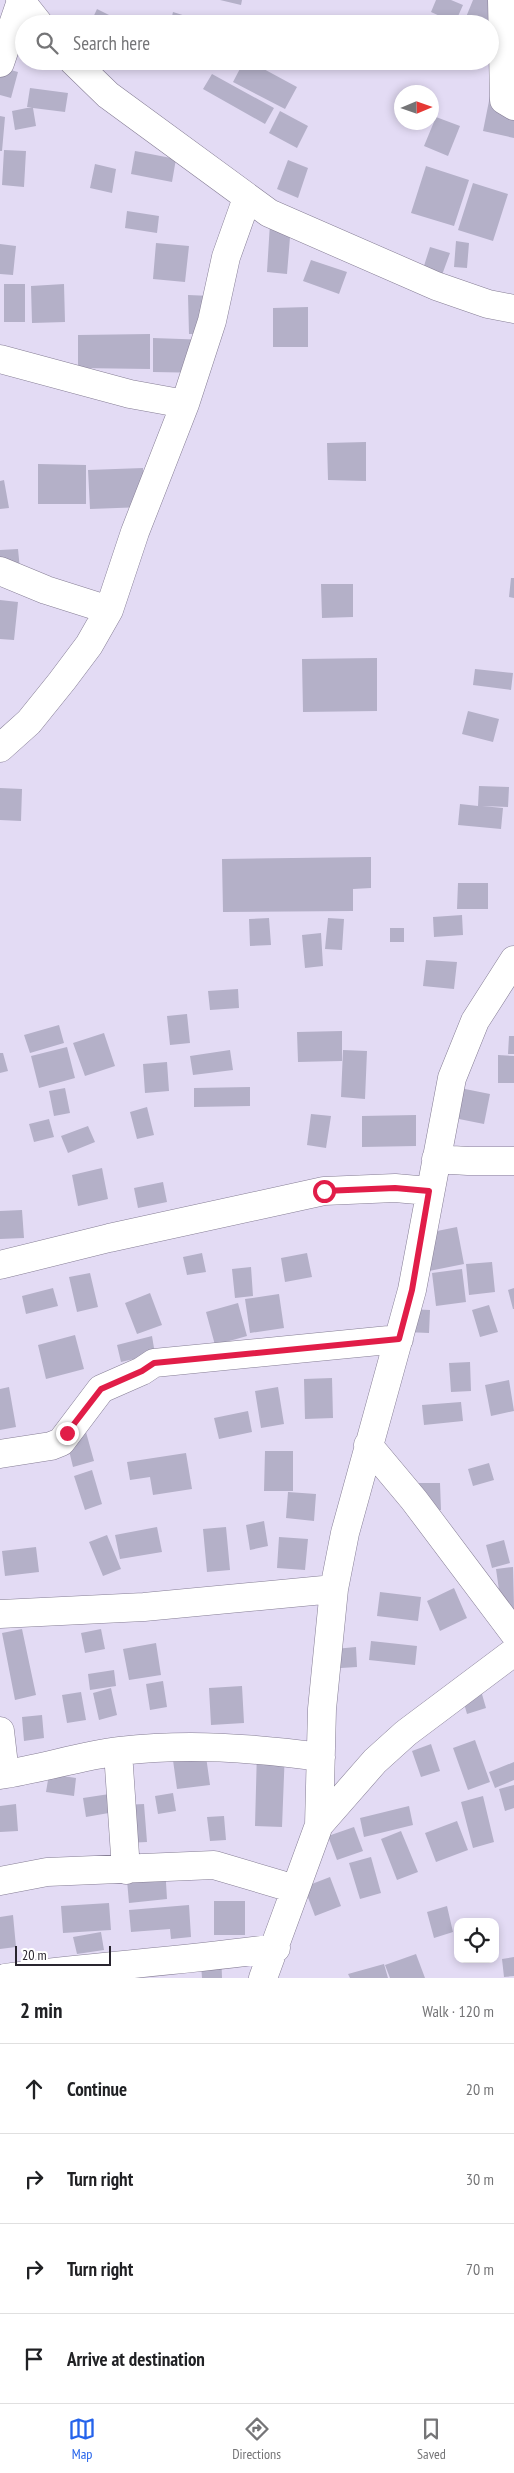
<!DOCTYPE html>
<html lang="en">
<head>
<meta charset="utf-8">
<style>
	body { margin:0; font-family:"PT Sans Narrow",sans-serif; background:#f6f6f6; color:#202124 }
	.controls { position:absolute; right:15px; bottom:15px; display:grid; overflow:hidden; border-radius:10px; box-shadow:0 2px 8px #0003 }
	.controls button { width:45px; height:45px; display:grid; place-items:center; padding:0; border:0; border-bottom:1px solid #e0e0e0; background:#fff; color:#202124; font:25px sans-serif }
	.compass { position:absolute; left:394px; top:85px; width:45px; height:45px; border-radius:50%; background:#fff; box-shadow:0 2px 8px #0003; rotate:88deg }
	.scale { position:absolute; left:15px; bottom:12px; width:96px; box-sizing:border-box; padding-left:5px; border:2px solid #29252f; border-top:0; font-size:14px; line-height:18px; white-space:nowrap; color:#29252f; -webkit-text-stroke:4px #fff; paint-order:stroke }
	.stop { position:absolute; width:15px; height:15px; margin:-11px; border:4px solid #e11d48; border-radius:50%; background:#fff }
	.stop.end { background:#e11d48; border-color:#fff; box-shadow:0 1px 5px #0008 }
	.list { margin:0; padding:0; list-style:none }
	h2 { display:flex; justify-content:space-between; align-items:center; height:65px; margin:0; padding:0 20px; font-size:21px }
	h2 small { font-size:16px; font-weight:400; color:#757577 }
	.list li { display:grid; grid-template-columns:32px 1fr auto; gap:15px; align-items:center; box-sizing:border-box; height:90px; padding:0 20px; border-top:1px solid #e0e0e0 }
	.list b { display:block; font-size:19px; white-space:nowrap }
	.list em { font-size:16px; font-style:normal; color:#757577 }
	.icon { flex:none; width:28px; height:28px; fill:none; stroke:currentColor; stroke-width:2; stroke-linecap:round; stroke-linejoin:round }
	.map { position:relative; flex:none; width:514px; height:1978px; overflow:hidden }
	.search { position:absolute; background:#fff; box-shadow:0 2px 8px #0003; left:15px; right:15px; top:15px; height:55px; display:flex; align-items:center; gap:12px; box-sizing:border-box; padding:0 18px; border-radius:28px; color:#757577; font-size:19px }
	.sheet { height:425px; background:#fff }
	nav { display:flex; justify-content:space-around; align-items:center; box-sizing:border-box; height:70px; border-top:1px solid #e0e0e0; background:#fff; font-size:14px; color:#757577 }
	nav a { display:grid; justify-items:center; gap:2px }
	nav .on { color:#2563eb }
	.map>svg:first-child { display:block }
</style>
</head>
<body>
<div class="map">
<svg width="514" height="1978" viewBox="0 0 514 1978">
	<rect width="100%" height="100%" fill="#e3dbf4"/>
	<!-- building -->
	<path fill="#b4b0c8" d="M220,0H242L241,5Z
		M436,0H451L463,5L455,23L431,12Z
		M473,0H497L488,24L464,22Z
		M97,9L127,24H90Z
		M173,12L192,18L190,24H170Z
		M128,61H146L143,68Z
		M244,61H249L297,87L285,109L233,82Z
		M0,67L18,72L11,98L0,95Z
		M212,74L274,108L265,124L203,89Z
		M30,88L68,93L65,112L33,108L36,126L15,130L12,111L32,107H27Z
		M490,96L514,102V138L483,131Z
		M280,111L308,126L297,148L269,133Z
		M0,116L5,117L2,151H0Z
		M436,117L460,126L448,156L424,146Z
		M4,150L26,151L24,187L2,185Z
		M135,151L176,159L172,182L131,174Z
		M288,160L308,168L298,198L277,189Z
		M95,164L116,169L112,193L90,188Z
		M426,166L469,180L454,226L411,213Z
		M473,183L508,194L493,241L458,230Z
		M127,211L159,216L157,233L125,228Z
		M270,223L291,225L287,274L267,272Z
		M456,241L469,243L467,268L454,267Z
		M156,243L189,246L185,282L153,279Z
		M0,244L16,246L13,275L0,274Z
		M430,247L450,253L442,275L423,269Z
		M311,260L347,272L339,294L303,281Z
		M4,284H25V322H4Z
		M64,284L65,322L32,323L31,286Z
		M188,295L211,296L212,334H189Z
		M308,307V347H273V308Z
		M150,334V369L78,368V335Z
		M153,338L209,340L208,373L153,372Z
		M366,442V481L328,480L327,443Z
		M38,464L86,465V504H38Z
		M143,468L144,507L90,509L88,470Z
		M4,480L9,508L0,509V481Z
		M18,549L21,580L0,582V550Z
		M511,578H514V598L509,597Z
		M321,584H353V617L322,618Z
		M0,600L18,602L14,640L0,639Z
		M377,658V711L303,712L302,659Z
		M475,669L513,673L511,690L473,685Z
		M468,711L499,719L493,742L462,734Z
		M479,786L509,787L508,807L482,806L503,808L501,829L458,825L460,804L478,806Z
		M0,788L22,789L21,821L0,820Z
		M371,857V888L353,889V911L223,912L222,859Z
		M458,883H488V909H457Z
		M462,915L463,935L434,937L433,917Z
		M269,918L271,945L250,946L249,919Z
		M328,918L344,919L342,950L325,949Z
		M390,928H404V942H390Z
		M321,933L323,966L305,968L302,935Z
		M426,960L457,962L454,989L423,986Z
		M238,989L239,1008L210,1010L208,991Z
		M187,1014L190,1043L170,1045L167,1016Z
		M59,1025L64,1043L30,1053L24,1035Z
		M342,1031V1061L298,1062L297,1032Z
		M104,1033L115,1066L85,1076L73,1043Z
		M509,1036H514V1054H508Z
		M67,1047L75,1078L39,1088L31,1056Z
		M230,1050L233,1070L193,1075L190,1056Z
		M343,1050L367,1051L365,1099L341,1097Z
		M0,1053H3L8,1071L0,1073Z
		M498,1055L514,1056V1083H498Z
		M167,1062L169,1091L145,1093L143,1064Z
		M250,1087V1106L194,1107V1088Z
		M455,1087L490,1094L484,1124L449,1117Z
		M65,1088L70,1113L54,1116L49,1091Z
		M147,1107L154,1135L137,1139L130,1112Z
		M311,1114L331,1116L326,1148L307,1145Z
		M416,1115V1146L362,1147V1116Z
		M49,1119L54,1137L34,1142L29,1124Z
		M88,1126L95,1142L68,1153L61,1136Z
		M102,1168L108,1199L78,1206L72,1175Z
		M163,1182L167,1202L138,1208L134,1188Z
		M22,1210L24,1238L0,1239V1211Z
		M457,1227L464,1264L429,1271L422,1234Z
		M202,1253L206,1272L187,1275L183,1257Z
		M307,1253L312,1277L285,1282L281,1258Z
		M492,1262L495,1292L469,1295L466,1264Z
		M251,1267L253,1296L235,1298L232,1269Z
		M462,1269L466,1302L436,1306L432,1273Z
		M90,1273L98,1307L77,1312L69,1277Z
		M53,1288L58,1306L26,1314L22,1296Z
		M514,1288V1309H513L508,1290Z
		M150,1293L162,1325L137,1334L125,1303Z
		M279,1294L284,1328L250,1333L245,1299Z
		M238,1303L247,1336L215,1345L206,1312Z
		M489,1305L498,1332L480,1337L472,1310Z
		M407,1309L430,1310L429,1333L406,1332Z
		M75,1335L84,1369L46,1379L38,1345Z
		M152,1336L155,1354L121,1362L117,1345Z
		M470,1362L471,1391L451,1392L449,1363Z
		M332,1378L333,1418L305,1419L304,1379Z
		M509,1380L514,1411L491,1416L485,1385Z
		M9,1387L16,1427L0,1430V1389Z
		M278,1387L284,1424L261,1428L255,1391Z
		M461,1402L463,1421L424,1425L422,1405Z
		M248,1411L252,1432L219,1439L214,1418Z
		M84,1425L94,1461L73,1467L64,1430Z
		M265,1451H293V1491H264Z
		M186,1453L192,1489L153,1495L150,1477L130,1480L127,1462Z
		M489,1463L494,1480L473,1486L468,1469Z
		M92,1470L102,1504L85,1510L74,1476Z
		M418,1483H440L441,1510L420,1511Z
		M288,1492L316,1494L314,1521L286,1518Z
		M264,1521L268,1546L250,1550L246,1525Z
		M157,1527L162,1552L120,1559L115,1535Z
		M226,1527L230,1570L207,1572L203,1529Z
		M107,1535L121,1569L103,1576L89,1542Z
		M279,1537L308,1539L305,1570L277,1568Z
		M504,1540L510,1563L492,1568L486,1545Z
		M36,1547L39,1572L5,1576L2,1551Z
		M513,1567L514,1609L502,1611L496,1569Z
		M454,1588L467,1618L440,1631L427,1601Z
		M380,1592L421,1597L418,1621L377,1616Z
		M22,1629L36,1695L15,1700L2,1633Z
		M101,1629L105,1649L85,1653L81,1633Z
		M371,1641L417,1646L415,1665L369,1660Z
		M156,1643L161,1675L129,1680L123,1649Z
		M356,1647L357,1667L325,1669L324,1650Z
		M114,1670L116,1686L90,1690L88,1674Z
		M477,1677L486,1708L467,1714L458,1682Z
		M163,1681L167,1707L150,1710L146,1684Z
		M242,1686L244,1723L211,1725L209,1688Z
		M111,1688L117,1715L99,1720L93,1693Z
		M81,1692L86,1720L67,1723L62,1695Z
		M42,1715L44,1738L24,1741L22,1717Z
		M475,1740L490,1782L468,1790L453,1748Z
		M431,1744L440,1771L421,1777L412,1751Z
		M205,1749L210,1785L177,1789L172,1753Z
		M257,1750H285L282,1827L255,1826Z
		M514,1762V1780L495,1788L489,1772Z
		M49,1774L76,1778L74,1796L46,1792Z
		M514,1785V1808L505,1811L499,1789Z
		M116,1793L120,1811L86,1817L83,1798Z
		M173,1793L176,1811L158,1814L155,1796Z
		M483,1796L494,1842L473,1848L461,1802Z
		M16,1804L18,1831L0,1832V1806Z
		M144,1804L147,1842L126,1843L124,1805Z
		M409,1806L413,1825L364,1837L360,1818Z
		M224,1816L226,1840L210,1841L207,1817Z
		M457,1821L468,1850L436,1862L425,1833Z
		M354,1827L363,1851L337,1860L328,1836Z
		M401,1831L418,1872L397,1880L381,1839Z
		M371,1857L381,1893L360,1899L349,1863Z
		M165,1866L167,1899L129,1903L126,1869Z
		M330,1877L341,1906L315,1916L304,1887Z
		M214,1901H245V1935H214Z
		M109,1903L111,1930L63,1933L61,1906Z
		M189,1905L191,1937L171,1939L170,1929L131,1932L129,1910Z
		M447,1906L453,1932L434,1938L427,1912Z
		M13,1915L16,1947L0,1949V1917Z
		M101,1932L104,1950L77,1954L73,1937Z
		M221,1950L222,1978H202L200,1951Z
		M416,1954L425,1978H390L385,1965Z
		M514,1957V1976L504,1977L502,1959Z
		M384,1964L388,1978H350L348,1974Z"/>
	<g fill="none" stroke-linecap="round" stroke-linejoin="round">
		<defs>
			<path id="minor" d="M20,0L39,24
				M502,0L504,100L514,106
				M73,61L108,95L269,213L436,286L488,304L514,309
				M0,63L21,1
				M0,359L130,394L185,404
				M0,571L46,590L109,610
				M0,748L29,722L62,681L89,645L109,610L135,532L185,404L212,321L226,257L247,198
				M436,1159L468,1161H514
				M0,1265L109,1238L324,1191L395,1188L429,1191
				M368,1445L414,1500L514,1633
				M0,1454L51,1446L61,1442L101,1389L142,1371L154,1363L399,1339
				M0,1614L144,1607L334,1589
				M0,1731L5,1774
				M118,1752L126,1870
				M0,1775C40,1769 80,1756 120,1751C188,1743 253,1748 321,1757
				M319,1825L375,1761L406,1733L514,1652
				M0,1881L47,1872L214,1865L295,1889
				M5,1978C95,1966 186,1961 276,1948
				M263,1978L319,1825L322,1709L334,1589L345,1533L412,1290L452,1078L475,1021L514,960"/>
		</defs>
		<!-- minor casing -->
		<use href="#minor" stroke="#857d94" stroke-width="29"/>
		<!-- minor -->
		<use href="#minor" stroke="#fff" stroke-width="28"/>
	</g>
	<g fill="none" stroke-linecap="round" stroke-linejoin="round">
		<!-- route -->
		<path stroke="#e11d48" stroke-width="6" d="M67,1433L101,1389L142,1371L154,1363L399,1339L412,1290L429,1191L395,1188L324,1191"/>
	</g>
</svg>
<div class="controls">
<button><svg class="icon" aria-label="locate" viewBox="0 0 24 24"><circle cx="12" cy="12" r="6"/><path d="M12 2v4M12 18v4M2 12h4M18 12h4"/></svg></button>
</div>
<svg class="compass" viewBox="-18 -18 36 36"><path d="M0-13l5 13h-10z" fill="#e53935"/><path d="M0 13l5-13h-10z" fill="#757577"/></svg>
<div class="scale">20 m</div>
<div class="stop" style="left:324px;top:1191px"></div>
<div class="stop end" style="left:67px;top:1433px"></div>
<div class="search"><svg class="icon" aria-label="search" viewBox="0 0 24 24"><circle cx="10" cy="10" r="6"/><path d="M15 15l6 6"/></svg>Search here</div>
</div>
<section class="sheet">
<h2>2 min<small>Walk · 120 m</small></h2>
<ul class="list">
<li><svg class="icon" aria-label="ahead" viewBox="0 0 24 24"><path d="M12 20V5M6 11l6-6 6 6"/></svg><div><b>Continue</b></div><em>20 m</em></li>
<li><svg class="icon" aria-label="right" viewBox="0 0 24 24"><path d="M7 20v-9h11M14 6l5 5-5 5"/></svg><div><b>Turn right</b></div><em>30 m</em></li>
<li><svg class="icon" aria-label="right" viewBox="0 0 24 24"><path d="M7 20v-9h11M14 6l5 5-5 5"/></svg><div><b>Turn right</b></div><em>70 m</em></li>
<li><svg class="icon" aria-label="arrive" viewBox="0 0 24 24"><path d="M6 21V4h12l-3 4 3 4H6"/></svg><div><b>Arrive at destination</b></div></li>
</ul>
</section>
<nav>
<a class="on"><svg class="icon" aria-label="map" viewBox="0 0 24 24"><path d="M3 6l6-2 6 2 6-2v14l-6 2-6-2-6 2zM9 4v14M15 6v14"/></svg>Map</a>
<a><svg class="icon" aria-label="directions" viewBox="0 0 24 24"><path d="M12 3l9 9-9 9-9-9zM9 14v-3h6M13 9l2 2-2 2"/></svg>Directions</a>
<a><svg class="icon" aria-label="saved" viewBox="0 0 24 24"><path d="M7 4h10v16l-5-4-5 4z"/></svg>Saved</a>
</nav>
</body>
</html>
